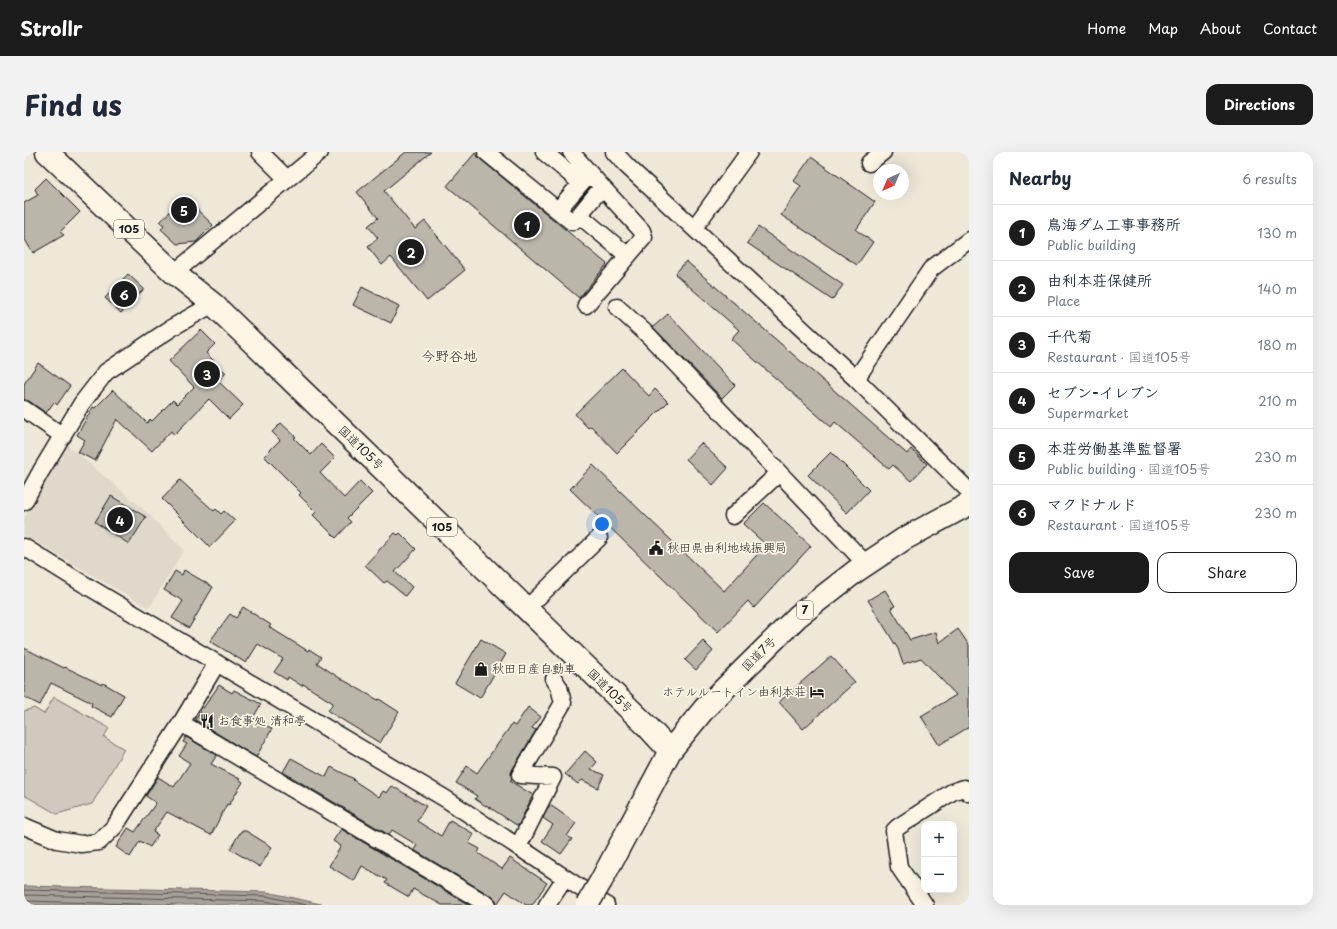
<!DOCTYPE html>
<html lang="en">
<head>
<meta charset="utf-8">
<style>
	body { margin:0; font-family:"Playpen Sans","Klee One",sans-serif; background:#f2f2f3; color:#1f2937 }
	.controls { position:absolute; right:12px; bottom:12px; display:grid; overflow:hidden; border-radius:8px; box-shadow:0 4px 16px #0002 }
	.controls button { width:36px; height:36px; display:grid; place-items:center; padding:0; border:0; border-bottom:1px solid #e0e1e3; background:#fff; color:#1f2937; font:20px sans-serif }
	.compass { position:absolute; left:849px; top:12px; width:36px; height:36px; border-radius:50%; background:#fff; box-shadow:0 4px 16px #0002; rotate:224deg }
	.you { position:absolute; left:578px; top:372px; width:14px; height:14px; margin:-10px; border:3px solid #fff; border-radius:50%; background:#1a73e8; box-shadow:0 0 0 6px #1a73e833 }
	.badge { display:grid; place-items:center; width:26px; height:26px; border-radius:50%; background:#1c1c1c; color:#fff; font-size:13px; font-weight:700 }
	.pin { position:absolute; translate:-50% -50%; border:2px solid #fff; box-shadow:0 1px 4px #0006 }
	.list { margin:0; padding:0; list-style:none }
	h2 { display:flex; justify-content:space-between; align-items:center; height:52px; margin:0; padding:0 16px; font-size:17px }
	h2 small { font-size:13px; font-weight:400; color:#747a83 }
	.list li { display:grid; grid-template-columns:26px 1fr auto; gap:12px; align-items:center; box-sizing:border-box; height:56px; padding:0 16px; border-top:1px solid #e0e1e3 }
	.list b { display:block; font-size:15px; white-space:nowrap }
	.list p { margin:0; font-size:13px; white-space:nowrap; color:#747a83 }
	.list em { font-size:13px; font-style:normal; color:#747a83 }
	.actions { display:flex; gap:8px; padding:12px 16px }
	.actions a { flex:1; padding:9px 0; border:1px solid #1c1c1c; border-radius:12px; text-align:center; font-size:14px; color:#1c1c1c }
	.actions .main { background:#1c1c1c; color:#fff }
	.map { position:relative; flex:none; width:945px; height:753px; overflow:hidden; border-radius:12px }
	header { display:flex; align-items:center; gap:24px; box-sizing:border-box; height:56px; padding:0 20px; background:#1c1c1c; color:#fff }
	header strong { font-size:19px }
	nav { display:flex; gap:22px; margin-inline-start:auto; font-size:14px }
	.intro { display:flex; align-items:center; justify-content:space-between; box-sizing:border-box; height:96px; padding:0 24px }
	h1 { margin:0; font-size:28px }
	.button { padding:10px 18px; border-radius:12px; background:#1c1c1c; color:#fff; font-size:14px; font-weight:700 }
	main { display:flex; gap:24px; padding:0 24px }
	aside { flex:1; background:#fff; border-radius:12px; box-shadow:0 4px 16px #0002 }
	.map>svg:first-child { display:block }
</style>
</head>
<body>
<header>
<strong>Strollr</strong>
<nav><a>Home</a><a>Map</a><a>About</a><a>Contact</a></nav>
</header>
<div class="intro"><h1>Find us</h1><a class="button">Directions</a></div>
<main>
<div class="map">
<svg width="945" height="753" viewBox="0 0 945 753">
	<rect width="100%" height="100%" fill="#eee8d9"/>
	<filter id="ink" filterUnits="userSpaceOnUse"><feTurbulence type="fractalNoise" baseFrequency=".025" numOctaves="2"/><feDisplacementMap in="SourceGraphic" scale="8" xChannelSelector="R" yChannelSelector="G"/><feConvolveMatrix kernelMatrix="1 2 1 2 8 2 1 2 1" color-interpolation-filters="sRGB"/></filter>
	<g filter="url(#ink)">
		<!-- built -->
		<path fill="#ded9cb" d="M42,292L125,362L160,398L125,456L0,383V367Z"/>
		<!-- green -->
		<path fill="#cfcabd" stroke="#76736c" d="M30,545L85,576L80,585L100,597L68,652L33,662L0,643V559L10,556L20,562Z"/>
		<!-- water -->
		<path fill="#a7a299" stroke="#6f6c67" d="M0,734L243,740L301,753H0Z"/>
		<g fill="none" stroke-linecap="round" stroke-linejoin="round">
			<!-- shore -->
			<path stroke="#54524e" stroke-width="1" d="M0,738L242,744L282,753
				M0,743L241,749L260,753
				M0,749L150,753"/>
		</g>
		<!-- building -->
		<path fill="#bab6aa" stroke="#1c1c1c" d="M382,0H407L360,39L391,77L401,69L441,118L403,149L367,105L358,113L344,95L354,86L344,74L354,66L333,40Z
			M451,1L456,7L583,112L555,146L423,34Z
			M787,5L851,50L832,78L849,90L833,113L757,63L777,34L770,29Z
			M22,26L56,60L36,80L40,83L9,101L0,86V51L14,43L11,37Z
			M160,45L189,73L172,90L153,92L137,77L140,73L136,70Z
			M734,75L819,133L808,148L723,91Z
			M662,109L883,302L887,297L903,312L887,329L869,313L865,317L811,270L807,275L707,187L715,178L651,122Z
			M104,122L120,137L97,161L81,146Z
			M338,135L375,154L367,171L329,153Z
			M644,162L711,233L698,246L629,175Z
			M177,178L191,192L182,201L202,221L194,229L219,253L205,267L185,247L150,283L147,279L128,299L93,267L71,309L54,300L61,288L53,283L69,255L71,256L89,238L123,271L126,267L128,269L149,248L153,252L170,235L145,209Z
			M14,211L46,234L33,253L30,250L22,261L5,249L0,248V232Z
			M598,216L625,244L631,237L644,250L593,301L567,274L564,276L551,262Z
			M257,271L272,285L270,286L287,303L297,292L311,306L296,321L320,346L336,329L348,341L323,366L327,370L312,386L289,363L292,360L275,343L277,341L240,304L256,288L248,280Z
			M677,291L704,316L689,333L662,307Z
			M807,300L845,338L823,361L784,323Z
			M569,313L700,439L742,393L719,372L740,351L787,394L730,456L724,449L694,480L546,337Z
			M156,328L190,359L192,357L197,362L200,359L211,369L186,395L138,347Z
			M87,344L122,365L105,392L71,370Z
			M371,381L374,383L376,381L392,397L371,420L388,435L381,444L363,429L360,431L341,413Z
			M160,418L189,435L165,476L148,466L159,449L140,438L151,419L158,423Z
			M861,438L871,454L867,456L886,488L912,480L915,491L934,477L945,493V575L915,593L897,564L932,543L897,506L879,512L874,497L844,448Z
			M219,455L247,473L245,475L284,499L285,497L297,505L293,511L314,525L354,548L355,547L375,560L356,591L304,559L309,551L279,532L278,534L264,525L263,528L250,520L259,507L234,492L222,511L186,489L206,462L212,466Z
			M457,487L482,502L456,546L431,531Z
			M679,489L689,499L672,518L661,508Z
			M0,496L40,516L41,515L78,533L79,531L100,543L88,565L67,554L68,551L27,531L16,553L0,545Z
			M807,504L831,530L779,577L755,550Z
			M195,533L208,541L210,538L237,552L229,566L248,577L232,605L171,568Z
			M504,555L517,565L508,576L512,578L488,618L487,622L488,627L486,629L509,643L494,674L462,653V654L451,647L453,644L432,631L443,614L453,621L488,572L491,574Z
			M162,585L193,603L187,612L216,627V628L219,630L205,653L203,652L187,683L143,660L129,680L134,683L126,695L116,689L106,705L92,695L104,676L111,680L132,651L122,644L134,625L150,635L166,611L155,604L163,592L159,590Z
			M561,599L573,610L567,617L580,623L574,636L558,628L554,632L541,622Z
			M267,606L302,625L307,615L330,627L329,628L355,645L359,639L363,641L368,634L402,654L393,669L417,684L426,668L450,682L445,691L456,697L454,701L478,717L486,706L523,731L508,753H502L482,739L473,752L472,748L469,745L390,698L393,693L368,678L365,683L259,620Z
			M526,653L552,671L543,684L548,687L537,702L518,689L529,673L519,666Z
			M317,677L445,753H418L389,737L385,745L361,731L363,728L338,714L330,729L305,714L317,694L309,689Z
			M217,679H222L248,695L236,715L206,697Z"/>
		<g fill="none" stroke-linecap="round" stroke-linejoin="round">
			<defs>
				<path id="minor" d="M236,0L263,27
					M462,0L548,70L552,67L578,35L547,0
					M520,0L557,31
					M590,0L603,14L832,227L945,339
					M845,11L859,0
					M534,58L564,23
					M555,63L604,104
					M670,76L725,0
					M150,121L296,0
					M562,153L620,85L618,79L578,35
					M593,155L625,184L842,412
					M832,227L907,117L945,88
					M0,257L39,284
					M0,350L17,319L58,251L82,220L149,175L189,152
					M709,364L755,321
					M0,395L53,428L422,647L582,753
					M502,457L575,386
					M157,571L464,753
					M0,674L33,688L57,692L75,690L91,674L157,571L193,511
					M494,695L529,625L496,623L539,551L535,535L530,527
					M523,753L541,726
					M901,753L875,715L870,679L874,675L928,640L940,636L943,637L945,641"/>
				<path id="highway" d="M23,0L150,121L189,152L622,573L646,599
					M577,729L646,599L681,556L774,464L832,419L880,387L945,352"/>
			</defs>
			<!-- minor casing -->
			<use href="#minor" stroke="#1c1c1c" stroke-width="19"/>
			<!-- highway casing -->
			<use href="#highway" stroke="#1c1c1c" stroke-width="25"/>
			<!-- minor -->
			<use href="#minor" stroke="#fcf5e5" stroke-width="16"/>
			<!-- highway -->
			<use href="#highway" stroke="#fcf5e5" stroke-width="22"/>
			<defs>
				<path id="highway-bridge" d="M563,753L577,729"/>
			</defs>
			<!-- highway-bridge casing -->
			<use href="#highway-bridge" stroke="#1c1c1c" stroke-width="25" stroke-linecap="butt"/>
			<!-- highway-bridge -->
			<use href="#highway-bridge" stroke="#fcf5e5" stroke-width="22"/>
		</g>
	</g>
	<!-- icons -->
	<defs>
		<symbol id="civic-bare" viewBox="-9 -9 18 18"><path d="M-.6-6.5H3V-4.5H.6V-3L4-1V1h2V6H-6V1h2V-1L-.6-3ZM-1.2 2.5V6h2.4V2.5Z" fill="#1c1c1c" stroke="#fcf5e5" stroke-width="2.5" paint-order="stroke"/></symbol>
		<symbol id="shop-bare" viewBox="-9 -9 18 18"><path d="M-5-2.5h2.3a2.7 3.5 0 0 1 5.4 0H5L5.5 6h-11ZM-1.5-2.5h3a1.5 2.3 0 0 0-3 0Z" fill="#1c1c1c" stroke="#fcf5e5" stroke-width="2.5" paint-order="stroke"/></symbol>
		<symbol id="hotel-bare" viewBox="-9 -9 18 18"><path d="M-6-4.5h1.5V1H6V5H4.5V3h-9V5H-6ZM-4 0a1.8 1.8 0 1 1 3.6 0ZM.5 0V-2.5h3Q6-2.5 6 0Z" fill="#1c1c1c" stroke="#fcf5e5" stroke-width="2.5" paint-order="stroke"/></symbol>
		<symbol id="restaurant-bare" viewBox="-9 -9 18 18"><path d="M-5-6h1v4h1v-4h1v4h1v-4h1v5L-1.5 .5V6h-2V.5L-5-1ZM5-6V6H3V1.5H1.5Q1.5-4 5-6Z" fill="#1c1c1c" stroke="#fcf5e5" stroke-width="2.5" paint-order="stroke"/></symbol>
	</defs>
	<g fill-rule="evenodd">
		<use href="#civic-bare" x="622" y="386" width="20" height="20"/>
		<use href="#shop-bare" x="447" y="507" width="20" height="20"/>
		<use href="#hotel-bare" x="783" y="530" width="20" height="20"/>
		<use href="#restaurant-bare" x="173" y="559" width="20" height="20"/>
	</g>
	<g text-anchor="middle" stroke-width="3.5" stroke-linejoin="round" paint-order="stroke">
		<!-- shield labels -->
		<g fill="#fcf5e5" stroke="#5f5d58" stroke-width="1">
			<rect x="90" y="68" width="30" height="18" rx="3"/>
			<rect x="403" y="366" width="30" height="18" rx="3"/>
			<rect x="773" y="449" width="16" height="18" rx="3"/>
		</g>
		<g font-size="11" font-weight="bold" fill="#1c1c1c">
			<text x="105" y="81">105</text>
			<text x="418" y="379">105</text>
			<text x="781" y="462">7</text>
		</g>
		<!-- street labels -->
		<g font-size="12" fill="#1c1c1c" stroke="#fcf5e5">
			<text transform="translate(337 296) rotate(44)" y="4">国道105号</text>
			<text transform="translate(735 502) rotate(-45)" y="4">国道7号</text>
			<text transform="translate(586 539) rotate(44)" y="4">国道105号</text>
		</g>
		<!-- poi labels -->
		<g font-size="12" fill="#1c1c1c" stroke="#fcf5e5" text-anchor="start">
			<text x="643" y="400">秋田県由利地域振興局</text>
			<text x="468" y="521">秋田日産自動車</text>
			<text x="782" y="544" text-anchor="end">ホテルルートイン由利本荘</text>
			<text x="194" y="573">お食事処 清和亭</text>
		</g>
		<!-- quarter labels -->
		<g font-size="14" fill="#1c1c1c" stroke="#fcf5e5">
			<text x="425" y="209">今野谷地</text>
		</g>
	</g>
</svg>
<div class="controls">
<button>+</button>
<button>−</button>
</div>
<svg class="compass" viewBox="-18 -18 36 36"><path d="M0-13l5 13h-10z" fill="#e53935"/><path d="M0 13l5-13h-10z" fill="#747a83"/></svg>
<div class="you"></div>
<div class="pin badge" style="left:503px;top:73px">1</div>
<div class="pin badge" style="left:387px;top:100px">2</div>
<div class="pin badge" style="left:183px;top:222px">3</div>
<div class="pin badge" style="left:96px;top:368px">4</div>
<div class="pin badge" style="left:160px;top:58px">5</div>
<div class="pin badge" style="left:100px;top:142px">6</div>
</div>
<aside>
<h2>Nearby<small>6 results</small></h2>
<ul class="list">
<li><span class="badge">1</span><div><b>鳥海ダム工事事務所</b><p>Public building</p></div><em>130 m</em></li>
<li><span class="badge">2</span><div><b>由利本荘保健所</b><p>Place</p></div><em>140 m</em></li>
<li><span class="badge">3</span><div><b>千代菊</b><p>Restaurant · 国道105号</p></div><em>180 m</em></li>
<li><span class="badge">4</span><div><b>セブン-イレブン</b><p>Supermarket</p></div><em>210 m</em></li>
<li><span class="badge">5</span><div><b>本荘労働基準監督署</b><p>Public building · 国道105号</p></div><em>230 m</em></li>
<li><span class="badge">6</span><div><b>マクドナルド</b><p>Restaurant · 国道105号</p></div><em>230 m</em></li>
</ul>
<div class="actions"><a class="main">Save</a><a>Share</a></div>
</aside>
</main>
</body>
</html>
